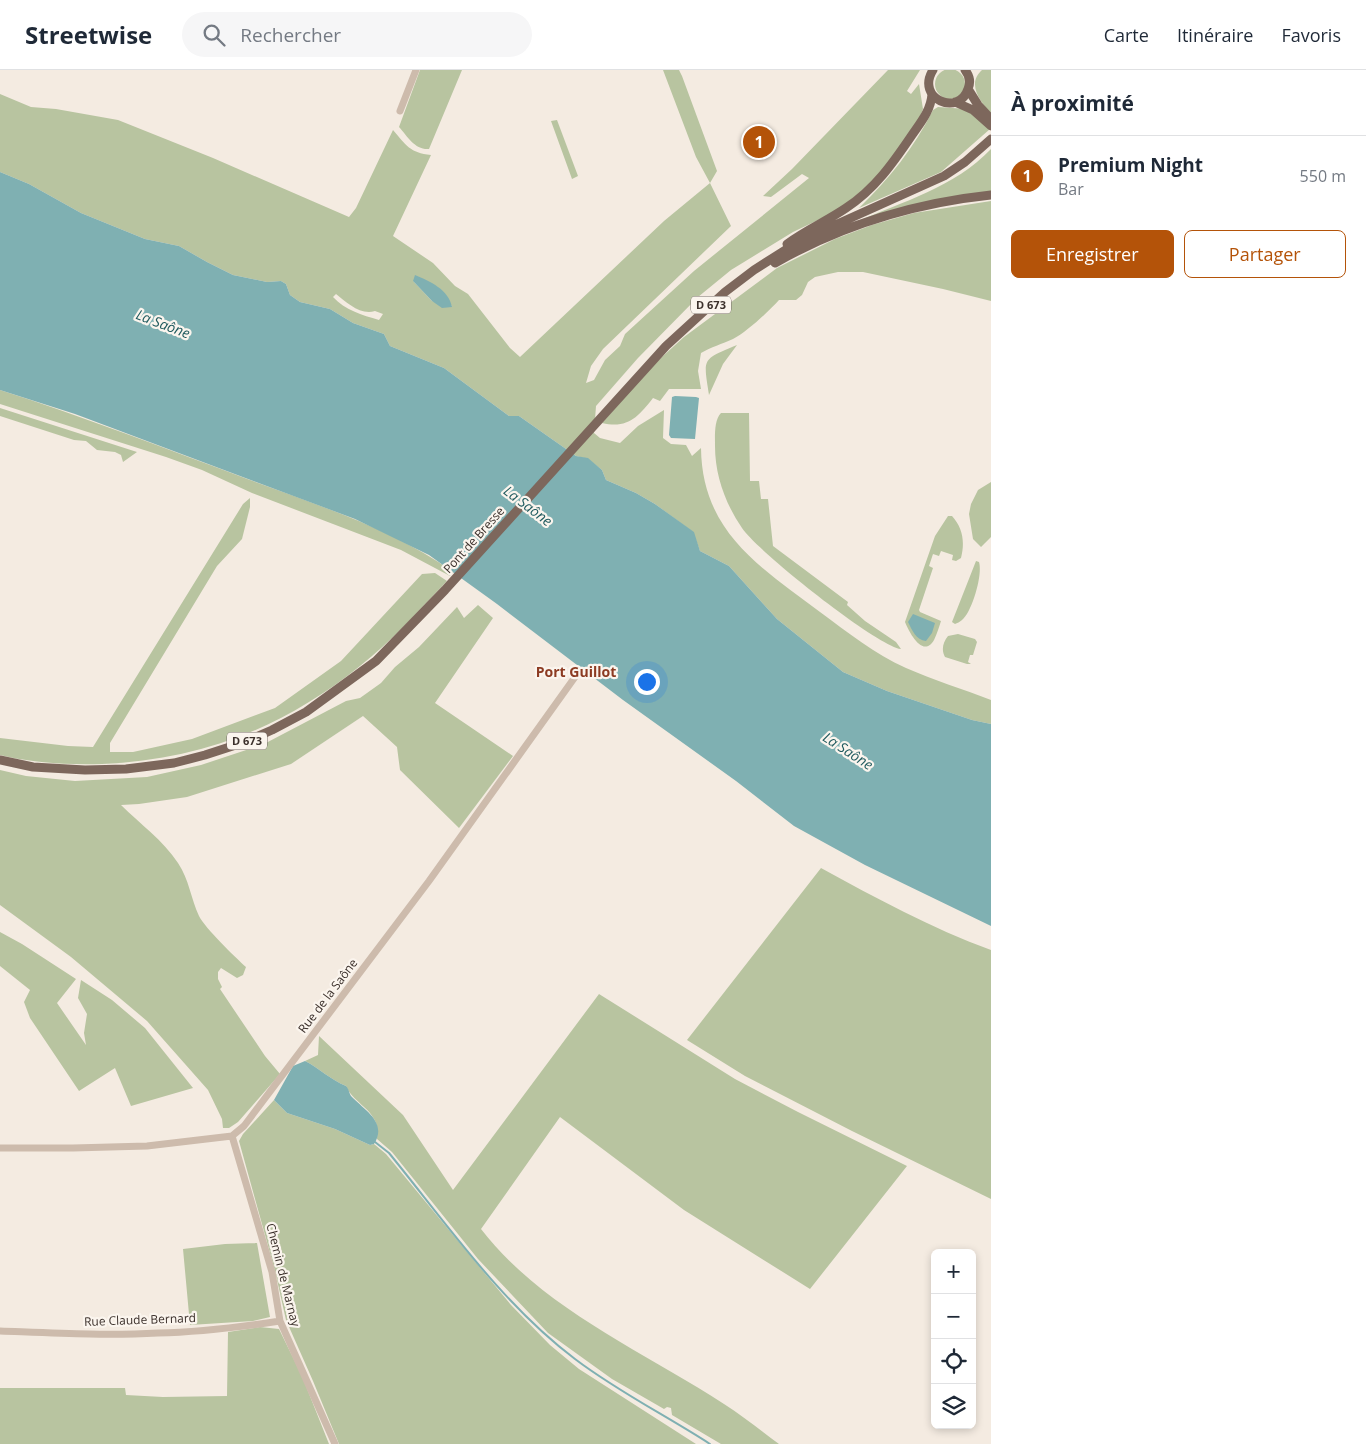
<!DOCTYPE html>
<html lang="fr">
<head>
<meta charset="utf-8">
<style>
	body { margin:0; font-family:"Open Sans",sans-serif; background:#f6f6f7; color:#1f2937 }
	.controls { position:absolute; right:15px; bottom:15px; display:grid; overflow:hidden; border-radius:8px; box-shadow:0 2px 8px #0003 }
	.controls button { width:45px; height:45px; display:grid; place-items:center; padding:0; border:0; border-bottom:1px solid #e0e1e3; background:#fff; color:#1f2937; font:25px sans-serif }
	.you { position:absolute; left:646px; top:611px; width:18px; height:18px; margin:-12px; border:4px solid #fff; border-radius:50%; background:#1a73e8; box-shadow:0 0 0 8px #1a73e833 }
	.badge { display:grid; place-items:center; width:32px; height:32px; border-radius:50%; background:#b45309; color:#fff; font-size:16px; font-weight:700 }
	.pin { position:absolute; translate:-50% -50%; border:2px solid #fff; box-shadow:0 1px 5px #0006 }
	.list { margin:0; padding:0; list-style:none }
	h2 { display:flex; justify-content:space-between; align-items:center; height:65px; margin:0; padding:0 20px; font-size:21px }
	h2 small { font-size:16px; font-weight:400; color:#747a83 }
	.list li { display:grid; grid-template-columns:32px 1fr auto; gap:15px; align-items:center; box-sizing:border-box; height:80px; padding:0 20px; border-top:1px solid #e0e1e3 }
	.list b { display:block; font-size:19px; white-space:nowrap }
	.list p { margin:0; font-size:16px; white-space:nowrap; color:#747a83 }
	.list em { font-size:16px; font-style:normal; color:#747a83 }
	.actions { display:flex; gap:10px; padding:15px 20px }
	.actions a { flex:1; padding:11px 0; border:1px solid #b45309; border-radius:8px; text-align:center; font-size:18px; color:#b45309 }
	.actions .main { background:#b45309; color:#fff }
	.icon { flex:none; width:28px; height:28px; fill:none; stroke:currentColor; stroke-width:2; stroke-linecap:round; stroke-linejoin:round }
	.map { position:relative; flex:none; width:991px; height:1374px; overflow:hidden }
	header { display:flex; align-items:center; gap:30px; box-sizing:border-box; height:70px; padding:0 25px; background:#fff; border-bottom:1px solid #e0e1e3 }
	header strong { font-size:24px }
	nav { display:flex; gap:28px; margin-inline-start:auto; font-size:18px }
	.search { width:350px; height:45px; background:#f6f6f7; display:flex; align-items:center; gap:12px; box-sizing:border-box; padding:0 18px; border-radius:28px; color:#747a83; font-size:19px }
	main { display:flex }
	aside { flex:1; background:#fff }
	.map>svg:first-child { display:block }
</style>
</head>
<body>
<header>
<strong>Streetwise</strong>
<div class="search"><svg class="icon" aria-label="search" viewBox="0 0 24 24"><circle cx="10" cy="10" r="6"/><path d="M15 15l6 6"/></svg>Rechercher</div>
<nav><a>Carte</a><a>Itinéraire</a><a>Favoris</a></nav>
</header>
<main>
<div class="map">
<svg width="991" height="1374" viewBox="0 0 991 1374">
	<rect width="100%" height="100%" fill="#f4ebe1"/>
	<!-- green -->
	<path fill="#b8c4a0" fill-rule="evenodd" d="M935 14a15 15 0 1 1 30 0a15 15 0 1 1-30 0Z
		M420,0H462L429,79C415,80 408,67 399,57Z
		M663,0H679L682,6L717,101L710,113L731,156L603,279L591,296L586,313L594,310L605,290L620,276L625,264L694,201L809,108L802,104L771,127L763,126L792,99L888,0H920L907,21L911,24L919,14L923,39L920,47L881,105L837,141L793,162L731,200L698,227L638,288L596,336L594,363L600,368L620,373L638,356L664,340L663,368L671,374L686,375L692,386L701,378C702,462 760,497 820,542C847,562 875,584 906,598C933,610 963,619 991,630V654L972,650L887,621L843,602L777,549L729,496L700,481L693,462L655,434L636,423L606,410L602,400L588,389L576,386L519,346H509L444,298L390,276L384,264L353,253L330,239L300,232L290,225L286,214L281,211L267,212L233,205L207,192L179,176L145,169L81,143L29,114L0,102V24L31,37L56,39L118,50L213,88L349,147L356,138L393,60C406,75 410,83 431,85L393,166L433,193L455,216L468,224L510,278L520,287L664,151L710,113L696,87ZM413,211L452,236L432,231ZM336,224C346,232 361,246 375,241L383,244L379,250C362,245 345,240 333,227Z
		M982,0H991V44C981,32 966,14 982,0Z
		M938,37L967,39L990,59L941,102L859,138C889,109 914,78 933,40Z
		M557,50L578,106L572,109L551,51Z
		M991,79V121L856,152C902,132 955,117 991,79Z
		M991,131V231L943,219L863,202H838L815,207L808,212L802,225L796,230H779C769,241 747,262 733,269C722,274 711,277 701,283L698,301L701,319H669L660,331L653,328C638,347 628,359 602,353L652,296L684,267L777,198L835,169L872,155L914,143Z
		M737,275L723,294L709,325C703,287 702,290 737,275Z
		M0,320C84,347 167,379 250,410C320,436 393,459 453,502L450,506L401,480L252,423L202,400L166,387L0,334Z
		M0,338L137,382L123,392L121,385L115,382L97,380L86,371L74,370L0,346Z
		M721,343H749L750,411H759L761,429H768L773,476L848,532L847,535L865,551L896,572L901,579C877,576 757,481 742,458C725,433 715,405 715,376C715,366 714,350 721,343Z
		M991,412V467L981,477L973,469L969,444L971,434L978,420Z
		M250,428V437L242,469L217,496L110,673V682H133L192,669L275,638L341,591L422,504L435,503L447,511C419,540 392,571 360,596C283,658 200,690 102,694C68,695 33,693 0,685V668L68,676L93,677L243,434Z
		M948,446H952C963,458 965,472 961,488L956,491L952,490L953,485L941,481L939,486L933,484L929,496L933,498L919,540L920,542L941,551C939,557 937,564 934,570C923,589 909,562 905,552L935,466Z
		M976,491L979,492C983,504 972,542 962,550C960,552 957,553 955,554L952,552Z
		M478,535L493,548L435,633L513,686L459,758L400,700L397,677L363,646L291,694L187,727L139,734L121,735C140,754 163,770 178,793C189,809 191,829 199,846C205,858 235,887 246,897L243,905L237,908L221,898L218,902V909L222,917L220,919L265,986L280,1004L238,1052L229,1058H223L222,1049L208,1020L147,951L71,887L0,835V700L26,706L75,711L147,707L201,695L264,674L346,631L360,628L381,613L395,597L419,577L457,537L464,548Z
		M958,564L975,569L977,572L973,585H970L968,592L971,594H967L945,587C941,580 943,572 948,566Z
		M821,798C876,828 931,858 991,880V1129L852,1061L745,1006L687,970Z
		M0,862L22,874L76,909L57,933L86,975L84,963L87,944L78,928L81,910L112,930L145,958L193,1018L131,1036L115,998L79,1021L30,948L24,932L30,920L0,896Z
		M599,924L735,1009L798,1042L907,1096L810,1219L684,1140L560,1047L481,1159C543,1239 641,1280 724,1334C743,1346 761,1361 779,1374H721L672,1345L671,1338L667,1337L664,1339L612,1309L548,1263L478,1189L392,1082L377,1069C377,1064 378,1058 376,1053C370,1037 352,1031 346,1016C331,1010 319,998 305,991L318,985L319,966L403,1045L453,1120Z
		M274,1030L287,1043L335,1059L370,1075L374,1074L386,1084L511,1235L550,1275L579,1299L696,1374H339L313,1311L286,1250L275,1201L239,1071L243,1064Z
		M257,1173L270,1247L253,1251L190,1255L183,1179L225,1174Z
		M260,1257L279,1259L302,1306L329,1374H0V1318H125L126,1325L163,1327L227,1326L228,1262Z"/>
	<!-- water -->
	<path fill="#7fb0b2" d="M0,102L29,114L81,143L145,169L179,176L207,192L233,205L267,212L281,211L286,214L290,225L300,232L330,239L353,253L384,264L390,276L444,298L509,346H519L576,386L588,388L602,400L606,410L636,423L655,434L694,462L700,481L729,496L777,549L843,602L887,621L972,650L991,654V856L865,795L794,756L736,711L623,630L497,534L429,485L355,449L75,344L0,320Z
		M415,205C430,211 449,220 452,237L442,238L432,231L413,211Z
		M675,326L696,327L699,328L695,369L671,368L669,365L672,327Z
		M913,544L935,553L932,563L926,571C916,570 912,560 908,552Z
		M305,991C319,998 331,1010 346,1016C349,1019 349,1023 351,1026C364,1040 388,1052 374,1074L370,1075L335,1059L287,1043L274,1030L293,996Z"/>
	<g fill="none" stroke-linecap="round" stroke-linejoin="round">
		<!-- stream -->
		<path stroke="#7fb0b2" stroke-width="2" d="M375,1072L389,1083C446,1153 502,1234 575,1289C617,1321 665,1345 710,1374"/>
		<!-- minor -->
		<path stroke="#cdbbac" stroke-width="7" d="M400,41L416,0
			M232,1066L272,1202L280,1251L335,1374
			M0,1078H73L147,1076L232,1066L244,1056L429,811L575,607
			M0,1261C52,1263 105,1266 158,1263C199,1262 240,1257 280,1251"/>
		<!-- major -->
		<path stroke="#7d675c" stroke-width="9" d="M933,0C915,29 959,47 968,19C971,12 969,5 965,0
			M968,19L978,35L991,49
			M955,32L973,40L991,56
			M787,174C806,160 827,151 846,138C875,119 893,93 912,65C921,52 931,40 932,24
			M775,193C842,155 915,133 991,125
			M0,690L33,697L85,700L126,699L174,693L205,685L245,672L272,660L306,642L376,591L445,520L666,276L725,222L754,200L787,179L824,160L944,106L965,92L991,69"/>
	</g>
	<g text-anchor="middle" stroke-width="4.5" stroke-linejoin="round" paint-order="stroke">
		<!-- shield labels -->
		<g fill="#fbf5ee" stroke="#756b66" stroke-width="1">
			<rect x="691" y="226.5" width="40" height="17" rx="4"/>
			<rect x="227" y="662.5" width="40" height="17" rx="4"/>
		</g>
		<g font-size="11" font-weight="bold" fill="#3b302b">
			<text x="711" y="239">D 673</text>
			<text x="247" y="675">D 673</text>
		</g>
		<!-- street labels -->
		<g font-size="12" fill="#3b302b" stroke="#fbf5ee">
			<text transform="translate(474 470) rotate(-48)" y="4">Pont de Bresse</text>
			<text transform="translate(328 926) rotate(-53)" y="4">Rue de la Saône</text>
			<text transform="translate(283 1205) rotate(76)" y="4">Chemin de Marnay</text>
			<text transform="translate(140 1250) rotate(-2)" y="4">Rue Claude Bernard</text>
		</g>
		<!-- water labels -->
		<g font-size="14" font-style="italic" fill="#1f5a5e" stroke="#fbf5ee">
			<text transform="translate(163 254) rotate(21)" y="5">La Saône</text>
			<text transform="translate(528 436) rotate(37)" y="5">La Saône</text>
			<text transform="translate(848 681) rotate(33)" y="5">La Saône</text>
		</g>
		<!-- neighbourhood labels -->
		<g font-size="14" font-weight="bold" fill="#8c3b22" stroke="#fbf5ee">
			<text x="576" y="607">Port Guillot</text>
		</g>
	</g>
</svg>
<div class="controls">
<button>+</button>
<button>−</button>
<button><svg class="icon" aria-label="locate" viewBox="0 0 24 24"><circle cx="12" cy="12" r="6"/><path d="M12 2v4M12 18v4M2 12h4M18 12h4"/></svg></button>
<button><svg class="icon" aria-label="layers" viewBox="0 0 24 24"><path d="M12 4l9 5-9 5-9-5zM3 14l9 5 9-5"/></svg></button>
</div>
<div class="you"></div>
<div class="pin badge" style="left:759px;top:72px">1</div>
</div>
<aside>
<h2>À proximité<small></small></h2>
<ul class="list">
<li><span class="badge">1</span><div><b>Premium Night</b><p>Bar</p></div><em>550 m</em></li>
</ul>
<div class="actions"><a class="main">Enregistrer</a><a>Partager</a></div>
</aside>
</main>
</body>
</html>
